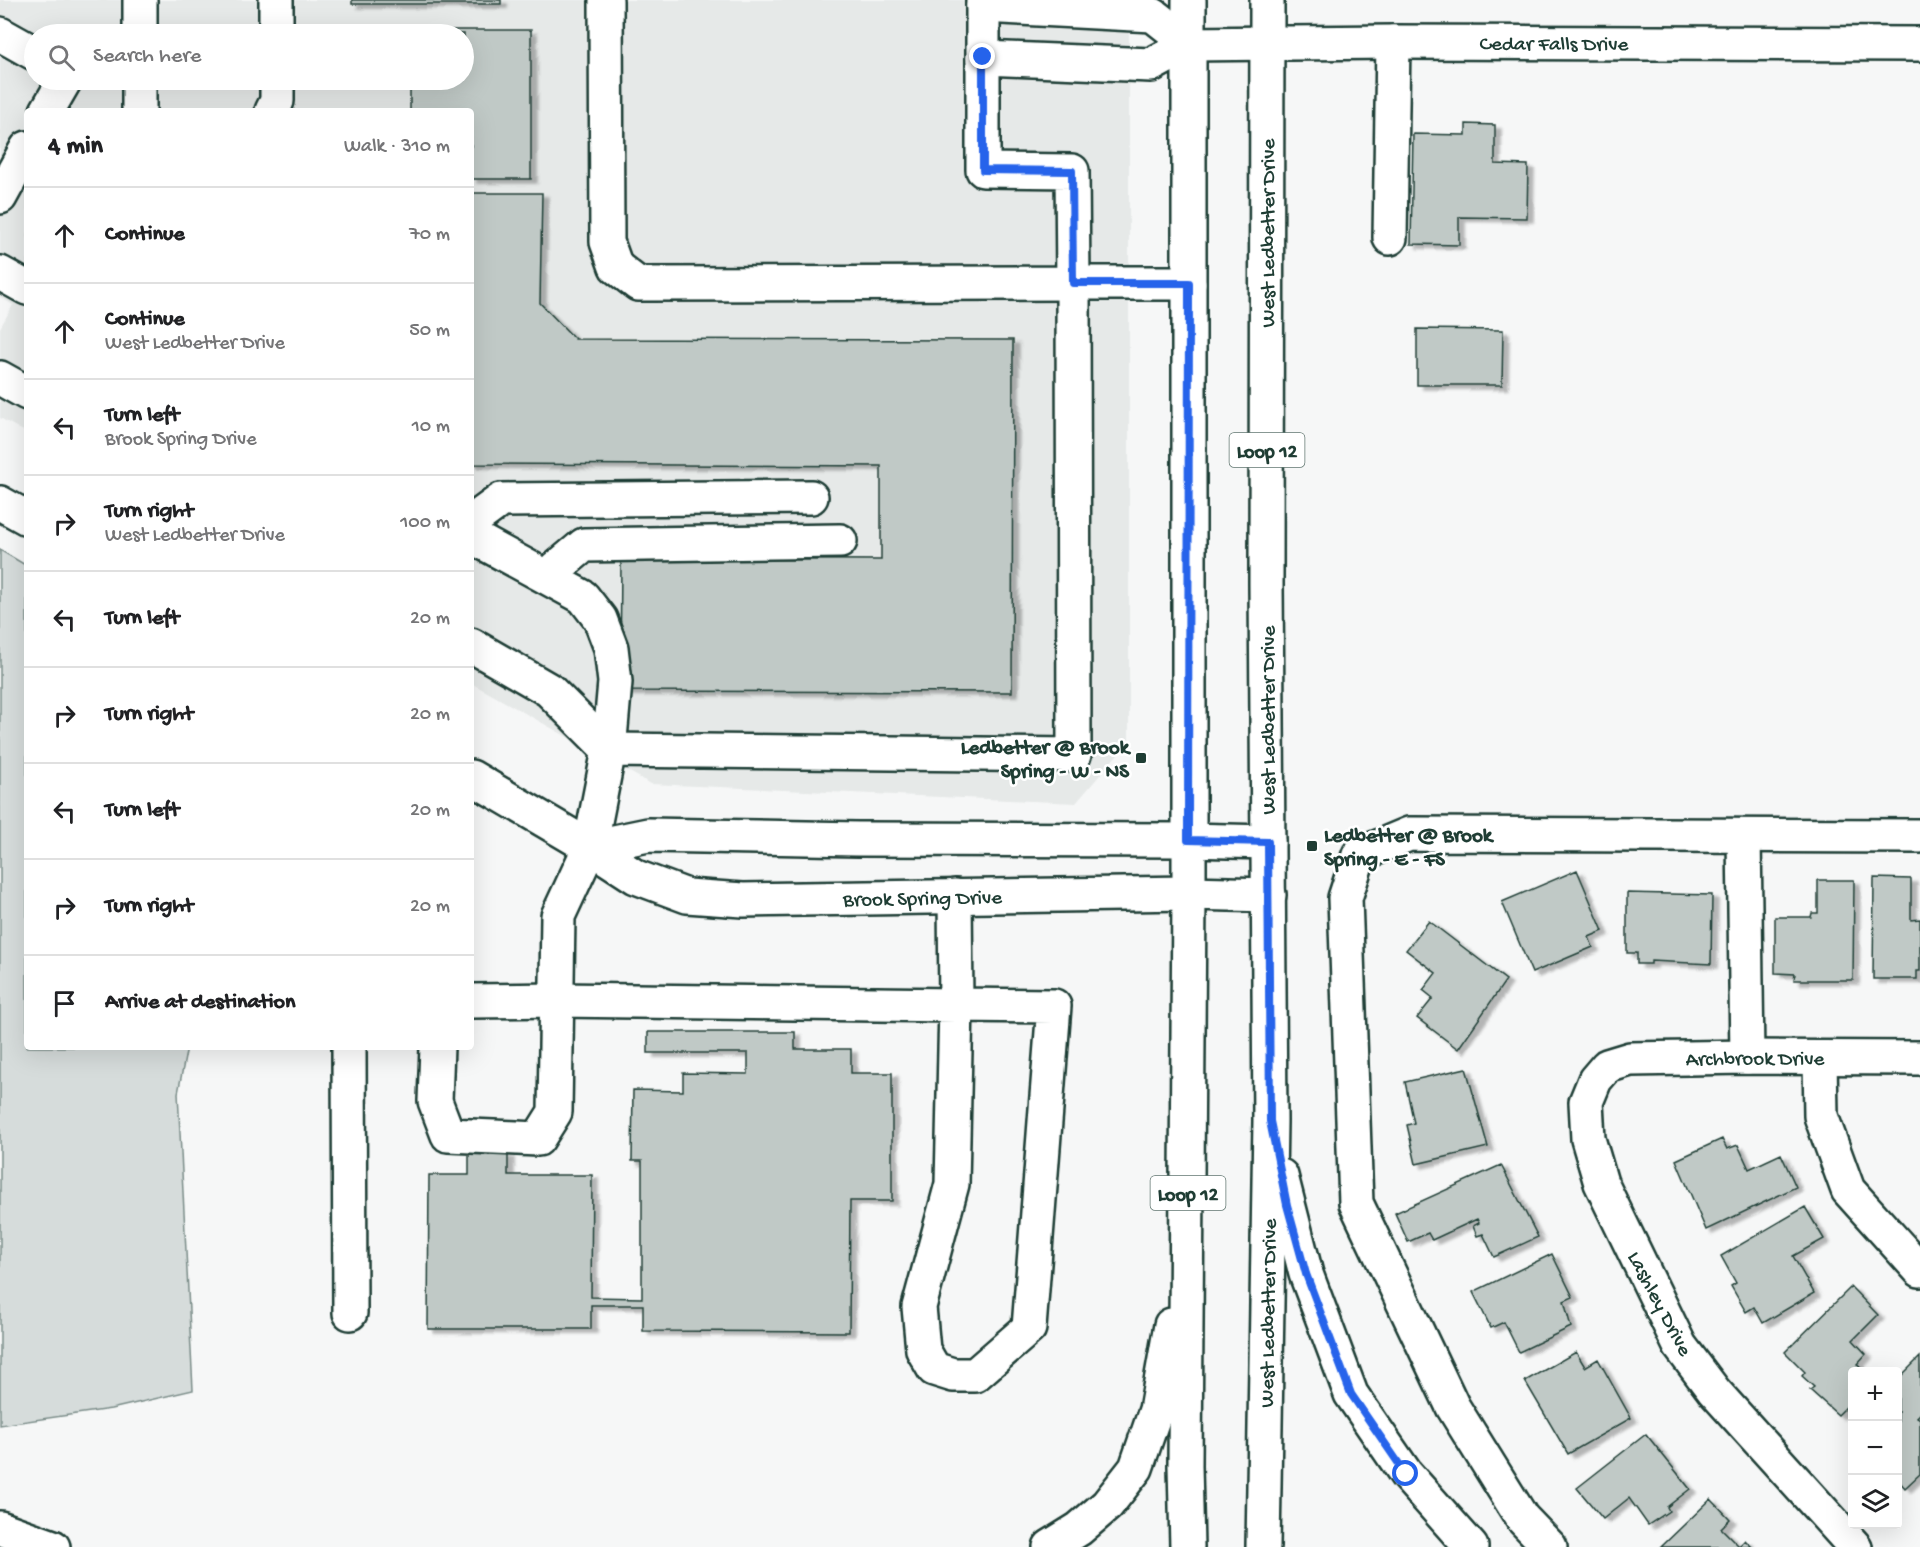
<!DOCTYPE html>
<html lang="en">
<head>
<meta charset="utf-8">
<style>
	body { margin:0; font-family:"Gochi Hand",sans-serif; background:#f2f2f2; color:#202124 }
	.controls { position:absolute; right:18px; bottom:18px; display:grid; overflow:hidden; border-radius:6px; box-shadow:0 6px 24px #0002 }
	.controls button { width:54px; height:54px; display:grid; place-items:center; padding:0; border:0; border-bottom:2px solid #e0e0e0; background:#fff; color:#202124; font:30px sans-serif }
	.stop { position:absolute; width:18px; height:18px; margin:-14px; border:4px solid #2563eb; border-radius:50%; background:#fff }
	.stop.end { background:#2563eb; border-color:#fff; box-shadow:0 2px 6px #0008 }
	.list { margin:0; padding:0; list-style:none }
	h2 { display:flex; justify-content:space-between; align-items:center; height:78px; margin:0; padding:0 24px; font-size:26px }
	h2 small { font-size:20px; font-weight:400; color:#757577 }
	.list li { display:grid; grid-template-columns:39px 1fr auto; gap:18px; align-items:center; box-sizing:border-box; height:96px; padding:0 24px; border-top:2px solid #e0e0e0 }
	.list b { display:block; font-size:22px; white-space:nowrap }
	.list p { margin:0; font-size:20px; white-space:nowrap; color:#757577 }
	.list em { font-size:20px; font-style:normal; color:#757577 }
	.icon { flex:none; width:33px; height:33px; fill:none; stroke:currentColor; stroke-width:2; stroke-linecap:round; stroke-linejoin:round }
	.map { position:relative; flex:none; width:1920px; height:1547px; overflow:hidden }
	.search { position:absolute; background:#fff; box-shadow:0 6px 24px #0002; left:24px; top:24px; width:450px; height:66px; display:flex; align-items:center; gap:15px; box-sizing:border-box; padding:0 21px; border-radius:33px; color:#757577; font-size:22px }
	.panel { position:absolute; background:#fff; box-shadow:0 6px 24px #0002; left:24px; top:108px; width:450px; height:942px; border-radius:6px }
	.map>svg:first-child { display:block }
</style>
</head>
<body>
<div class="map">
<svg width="1920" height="1547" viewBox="0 0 1920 1547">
	<defs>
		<filter id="shadow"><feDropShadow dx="6" dy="4" stdDeviation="1.5" flood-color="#0004"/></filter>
	</defs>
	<rect width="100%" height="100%" fill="#f6f7f7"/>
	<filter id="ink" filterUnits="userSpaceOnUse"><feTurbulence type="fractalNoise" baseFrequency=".0167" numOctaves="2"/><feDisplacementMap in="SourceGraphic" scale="12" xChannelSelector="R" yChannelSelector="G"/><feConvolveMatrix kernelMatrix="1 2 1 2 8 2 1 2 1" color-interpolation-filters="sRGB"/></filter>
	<g filter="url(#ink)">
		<!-- built -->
		<path fill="#e6e9e8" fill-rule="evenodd" d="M0,0H1129V741L1076,803L651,784L471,683V111H27V433L0,418V328L13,305L0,297ZM34,34H464V80H34Z"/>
		<!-- green -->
		<path fill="#d6dcdb" stroke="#7a8c88" stroke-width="1.5" d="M0,550L27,566V1047H187L178,1093L193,1390L111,1409L0,1425Z"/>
		<!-- building -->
		<path fill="#c0c9c6" stroke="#1f3d34" stroke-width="1.5" filter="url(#shadow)" d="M352,0H501V4H352Z
			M410,30H531V179H471V111H410V80H464V34H410Z
			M1466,124L1495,125V164L1528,165L1527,218L1459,217V245L1411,244L1413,134L1466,135Z
			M471,193H542L540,303L575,339L1013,340L1012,692L620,691L621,559L881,560V466L471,464Z
			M1417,329L1503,330L1502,385H1417Z
			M1577,870L1603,931L1589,937L1593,947L1532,973L1502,902Z
			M1874,878L1911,879V920L1920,919V971H1917V979H1873Z
			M1818,880H1854L1853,980H1794L1795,974L1775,973V917H1811L1812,913H1818Z
			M1627,893L1712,895L1711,964L1651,961V964H1637V953H1627Z
			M1429,921L1506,980L1458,1049L1417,1018L1433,998L1423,990L1436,973L1406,950Z
			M648,1032H795V1049H851V1073H892V1201H850L849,1332L643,1331V1305H591V1329H428L429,1175H469V1154H508V1175H592L591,1297L642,1298V1161H632L633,1090L683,1091V1073L748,1074V1053H648Z
			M1466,1068L1488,1147L1416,1164L1407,1125L1414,1123L1405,1082Z
			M1722,1139L1727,1149L1738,1145L1749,1169L1781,1154L1796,1187L1706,1230L1676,1160Z
			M1501,1165L1538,1237L1494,1257L1483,1234L1477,1236L1473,1226L1479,1223L1477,1219L1432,1240L1428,1233L1408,1242L1395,1213Z
			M1805,1207L1824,1239L1793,1256L1814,1293L1763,1323L1754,1307L1746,1312L1731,1286L1736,1283L1721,1256Z
			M1552,1254L1573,1297L1564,1301L1571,1327L1519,1352L1504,1322L1491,1328L1473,1292Z
			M1851,1287L1878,1315L1853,1340L1866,1354L1857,1364L1864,1372H1852V1401L1838,1415L1810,1390L1814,1387L1802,1376L1805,1372L1785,1352Z
			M1576,1352L1585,1367L1598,1359L1631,1418L1568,1454L1525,1381Z
			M1920,1357V1414L1917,1417L1920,1419V1474L1905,1488L1898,1480V1379Z
			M1646,1434L1690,1489L1667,1507L1669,1511L1648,1525L1629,1498L1603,1519L1577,1488Z
			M1711,1499L1730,1519L1721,1528L1739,1546L1745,1540L1752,1547H1661Z"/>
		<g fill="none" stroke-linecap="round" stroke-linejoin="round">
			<defs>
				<g id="minor">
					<path d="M276,0V34"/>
					<path d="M606,0L607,242L616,267L638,284L1073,283L1072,171L983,170V0"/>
					<path d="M0,34L34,53"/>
					<path d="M140,34V0"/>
					<path d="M983,58L1151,65L1190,44L1153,15L983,6"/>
					<path d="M47,111L65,80"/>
					<path d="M139,111V80"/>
					<path d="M272,111L277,101V80"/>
					<path d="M0,197L27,148"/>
					<path d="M1390,238L1393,42"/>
					<path d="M0,273L27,288"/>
					<path d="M0,378L27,393"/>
					<path d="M0,503L27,518"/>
					<path d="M471,522L501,500L811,497"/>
					<path d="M471,536L583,597L600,619L611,648L615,682L609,750"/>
					<path d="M547,576L584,545L840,541"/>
					<path d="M471,645L549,690L609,750"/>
					<path id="s1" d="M471,777L590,847L636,877L687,896L743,900L1189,893L1269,895"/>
					<path d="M1744,836L1747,1057"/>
					<path d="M590,847L648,835L858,839L1188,840L1268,842"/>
					<path d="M471,1001L558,1000L956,1005L952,1184L919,1307L923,1350L934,1369L953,1375H975L1029,1328L1054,1006L956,1005L955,896"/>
					<path d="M349,1047L350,1313"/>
					<path d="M437,1047L435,1101L448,1135L538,1139L555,1112L558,916L590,847L609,750L1074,755L1073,283H1189"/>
					<path d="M1820,1059L1821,1116L1848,1190L1920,1270"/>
					<path d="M1550,1547L1522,1518L1453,1407L1356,1203L1345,898L1359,855L1409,834L1920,836"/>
					<path id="s2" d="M1855,1547L1714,1391L1680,1346L1601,1183L1588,1139L1586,1102L1595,1080L1607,1066L1630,1059L1747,1057L1920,1058"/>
				</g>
				<g id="major">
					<path id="s3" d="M1190,44L1393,42L1920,44"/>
					<path d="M1281,1176L1306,1274L1351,1394L1406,1474L1471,1547"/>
					<path d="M0,1528L53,1547"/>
					<path d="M1050,1547L1079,1529L1107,1505L1136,1468L1156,1410L1171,1325"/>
					<path d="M1187,1547L1185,1466L1189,893V0"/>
					<path id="s4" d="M1263,1547L1270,1121L1266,583L1267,0"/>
				</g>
			</defs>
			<!-- minor casing -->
			<use href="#minor" stroke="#1f3d34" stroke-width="38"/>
			<!-- major casing -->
			<use href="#major" stroke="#1f3d34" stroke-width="38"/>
			<!-- minor -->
			<use href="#minor" stroke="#fff" stroke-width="33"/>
			<!-- major -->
			<use href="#major" stroke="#fff" stroke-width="33"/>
		</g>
	</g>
	<g fill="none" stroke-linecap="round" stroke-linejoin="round" filter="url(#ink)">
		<!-- route -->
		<path stroke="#2563eb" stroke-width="8" d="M983,57V170L1072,171L1073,283H1189L1188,840L1268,842L1270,1121L1287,1205L1306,1274L1351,1394L1406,1474"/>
	</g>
	<!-- markers -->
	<g fill="#1f3d34" stroke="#fff" stroke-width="2">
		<rect x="1135" y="752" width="12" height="12" rx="3"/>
		<rect x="1306" y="840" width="12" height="12" rx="3"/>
	</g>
	<g text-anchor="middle" stroke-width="5" stroke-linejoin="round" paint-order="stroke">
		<!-- shield labels -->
		<g fill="#fff" stroke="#627771" stroke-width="1.5">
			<rect x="1229.5" y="433" width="75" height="34" rx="4.5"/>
			<rect x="1150.5" y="1176" width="75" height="34" rx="4.5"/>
		</g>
		<g font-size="20" font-weight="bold" fill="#1f3d34">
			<text x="1267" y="457">Loop 12</text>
			<text x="1188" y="1200">Loop 12</text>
		</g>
		<!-- street labels -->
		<g font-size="21" fill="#1f3d34" stroke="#fff">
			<text dy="7" stroke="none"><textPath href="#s3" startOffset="364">Cedar Falls Drive</textPath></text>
			<text dy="7" stroke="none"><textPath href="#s4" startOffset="1314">West Ledbetter Drive</textPath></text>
			<text transform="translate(1267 720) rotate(-90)" y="7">West Ledbetter Drive</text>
			<text dy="7" stroke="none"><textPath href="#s1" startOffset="483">Brook Spring Drive</textPath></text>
			<text dy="7" stroke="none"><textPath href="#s2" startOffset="722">Archbrook Drive</textPath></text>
			<text transform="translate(1661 1303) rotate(62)" y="7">Lashley Drive</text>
			<text dy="7" stroke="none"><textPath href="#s4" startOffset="234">West Ledbetter Drive</textPath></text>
		</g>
		<!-- poi labels -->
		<g font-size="21" font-weight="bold" fill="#1f3d34" stroke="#fff" text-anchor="end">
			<text x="1129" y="753">Ledbetter @ Brook<tspan x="1129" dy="24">Spring - W - NS</tspan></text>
			<text x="1324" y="841" text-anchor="start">Ledbetter @ Brook<tspan x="1324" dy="24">Spring - E - FS</tspan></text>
		</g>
	</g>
</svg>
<div class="controls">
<button>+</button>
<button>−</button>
<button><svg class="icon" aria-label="layers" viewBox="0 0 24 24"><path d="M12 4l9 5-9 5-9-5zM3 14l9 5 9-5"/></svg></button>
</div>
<div class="stop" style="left:1406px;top:1474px"></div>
<div class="stop end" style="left:983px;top:57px"></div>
<div class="search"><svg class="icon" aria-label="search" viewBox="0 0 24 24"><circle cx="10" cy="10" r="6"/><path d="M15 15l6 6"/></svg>Search here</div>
<section class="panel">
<h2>4 min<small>Walk · 310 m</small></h2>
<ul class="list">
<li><svg class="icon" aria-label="ahead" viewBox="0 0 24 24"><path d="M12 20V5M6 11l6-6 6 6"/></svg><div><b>Continue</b></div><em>70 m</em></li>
<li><svg class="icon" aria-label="ahead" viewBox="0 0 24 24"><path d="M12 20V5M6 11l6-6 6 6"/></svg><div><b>Continue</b><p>West Ledbetter Drive</p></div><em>50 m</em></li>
<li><svg class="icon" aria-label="left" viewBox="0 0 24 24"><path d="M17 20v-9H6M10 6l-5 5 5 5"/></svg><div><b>Turn left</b><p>Brook Spring Drive</p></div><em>10 m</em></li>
<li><svg class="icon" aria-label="right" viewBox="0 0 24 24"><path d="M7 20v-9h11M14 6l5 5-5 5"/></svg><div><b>Turn right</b><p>West Ledbetter Drive</p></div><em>100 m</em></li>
<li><svg class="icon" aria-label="left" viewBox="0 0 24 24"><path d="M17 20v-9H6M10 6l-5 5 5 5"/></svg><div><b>Turn left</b></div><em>20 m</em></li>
<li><svg class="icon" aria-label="right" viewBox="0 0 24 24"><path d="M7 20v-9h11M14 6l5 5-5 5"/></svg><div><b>Turn right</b></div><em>20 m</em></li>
<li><svg class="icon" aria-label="left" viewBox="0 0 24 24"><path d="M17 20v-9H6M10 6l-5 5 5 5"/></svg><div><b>Turn left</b></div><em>20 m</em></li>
<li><svg class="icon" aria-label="right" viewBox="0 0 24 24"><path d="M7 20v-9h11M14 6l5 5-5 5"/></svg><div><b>Turn right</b></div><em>20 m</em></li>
<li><svg class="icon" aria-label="arrive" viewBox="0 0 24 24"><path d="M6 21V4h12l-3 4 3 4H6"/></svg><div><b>Arrive at destination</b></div></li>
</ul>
</section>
</div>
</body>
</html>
